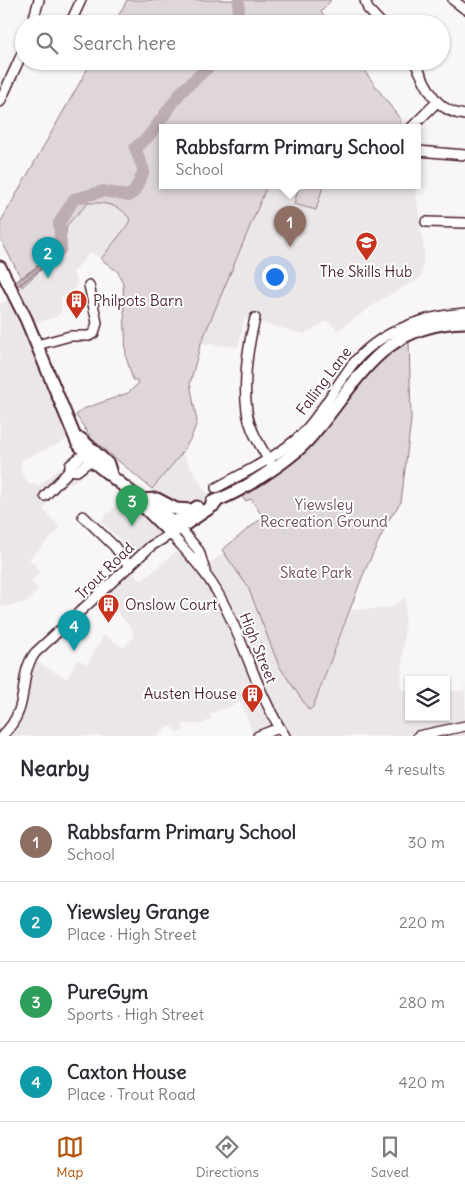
<!DOCTYPE html>
<html lang="en">
<head>
<meta charset="utf-8">
<style>
	body { margin:0; font-family:Delius,sans-serif; background:#f2f2f3; color:#2b2b33 }
	.controls { position:absolute; right:15px; bottom:15px; display:grid; overflow:hidden; border-radius:0px; box-shadow:0 1px 4px #0004 }
	.controls button { width:45px; height:45px; display:grid; place-items:center; padding:0; border:0; border-bottom:1px solid #e1e1e2; background:#fff; color:#2b2b33; font:25px sans-serif }
	.you { position:absolute; left:274px; top:276px; width:18px; height:18px; margin:-12px; border:4px solid #fff; border-radius:50%; background:#1a73e8; box-shadow:0 0 0 8px #1a73e833 }
	.badge { display:grid; place-items:center; width:32px; height:32px; border-radius:50%; background:#b45309; color:#fff; font-size:16px; font-weight:700 }
	.pin { position:absolute; translate:-50% -41px; filter:drop-shadow(0 1px 2px #0008) }
	.pin::after { content:''; position:absolute; top:26px; width:18px; height:15px; background:inherit; clip-path:polygon(0 0,100% 0,50% 100%) }
	.popup { position:absolute; left:159px; top:124px; width:262px; height:65px; box-sizing:border-box; display:grid; place-content:center; border-radius:0px; background:#fff; filter:drop-shadow(0 1px 4px #0005); font-size:16px; white-space:nowrap; color:#7c7c81 }
	.popup b { font-size:19px; color:#2b2b33 }
	.popup::after { content:''; position:absolute; left:50%; top:100%; margin-left:-10px; border:10px solid transparent; border-top-color:#fff }
	.list { margin:0; padding:0; list-style:none }
	h2 { display:flex; justify-content:space-between; align-items:center; height:65px; margin:0; padding:0 20px; font-size:21px }
	h2 small { font-size:16px; font-weight:400; color:#7c7c81 }
	.list li { display:grid; grid-template-columns:32px 1fr auto; gap:15px; align-items:center; box-sizing:border-box; height:80px; padding:0 20px; border-top:1px solid #e1e1e2 }
	.list b { display:block; font-size:19px; white-space:nowrap }
	.list p { margin:0; font-size:16px; white-space:nowrap; color:#7c7c81 }
	.list em { font-size:16px; font-style:normal; color:#7c7c81 }
	.icon { flex:none; width:28px; height:28px; fill:none; stroke:currentColor; stroke-width:2; stroke-linecap:round; stroke-linejoin:round }
	.map { position:relative; flex:none; width:465px; height:736px; overflow:hidden }
	.search { position:absolute; background:#fff; box-shadow:0 1px 4px #0004; left:15px; right:15px; top:15px; height:55px; display:flex; align-items:center; gap:12px; box-sizing:border-box; padding:0 18px; border-radius:28px; color:#7c7c81; font-size:19px }
	.sheet { height:385px; background:#fff }
	nav { display:flex; justify-content:space-around; align-items:center; box-sizing:border-box; height:70px; border-top:1px solid #e1e1e2; background:#fff; font-size:14px; color:#7c7c81 }
	nav a { display:grid; justify-items:center; gap:2px }
	nav .on { color:#b45309 }
	.map>svg:first-child { display:block }
</style>
</head>
<body>
<div class="map">
<svg width="465" height="736" viewBox="0 0 465 736">
	<rect width="100%" height="100%" fill="#f8f6f7"/>
	<filter id="ink" filterUnits="userSpaceOnUse"><feTurbulence type="fractalNoise" baseFrequency=".02" numOctaves="2"/><feDisplacementMap in="SourceGraphic" scale="10" xChannelSelector="R" yChannelSelector="G"/><feConvolveMatrix kernelMatrix="1 2 1 2 8 2 1 2 1" color-interpolation-filters="sRGB"/></filter>
	<g filter="url(#ink)">
		<!-- built -->
		<path fill="#ebe6e8" d="M267,186H415L424,252L421,277L381,300L338,330L327,321L304,334L245,318L238,347L201,343Z
			M97,193L134,219L101,259L90,252L73,273L78,283L74,285L75,288L61,297V312L56,317L30,325L13,290L60,252L63,249L60,227Z
			M14,297L75,436L20,461L21,472L30,484L38,486L85,448L98,462L81,477L59,489L43,509L60,529L29,558L40,572L31,581L38,590L27,602L0,607V304Z
			M182,453L212,502L138,557L101,521L131,490L143,499Z
			M184,544L208,577L279,729L261,736H254L241,702L210,714L211,719L201,724H182L184,730L176,733L174,726L167,727L157,736H11L13,731L10,729L32,659L67,679L78,659L87,665L104,635L123,648L133,638V630L101,593L129,568L142,581Z
			M224,553L248,587L279,666L309,709L313,707L351,610L390,608L406,597L401,690H409V717H446V691H464L465,682V736H286L204,567Z"/>
		<!-- green -->
		<path fill="#ded6d9" stroke="#947a82" d="M127,0H331L321,12L330,24H114Z
			M92,61H357L400,119L402,128H162V186H267L201,343L190,383L197,422L191,438L182,453L152,489L91,438L76,415L83,409L128,393L138,384L137,380H133L126,357L123,283L118,272L101,259L127,226L130,220C122,205 104,202 88,203L67,225L64,249L22,287L21,285L60,252L63,249L61,237L59,248L56,252L21,278L0,238V223Z
			M299,186H323L316,210L294,204Z
			M409,338L411,420L401,502L388,521L363,575L313,707L309,710L279,666L248,587L222,550L263,517L251,499L245,501L241,495C266,481 294,466 313,445C331,425 342,403 357,382C372,363 390,351 409,338Z"/>
		<!-- water -->
		<path fill="#bdadb0" stroke="#8f747b" d="M59,248L63,249L50,262L13,290L10,285L35,269Z"/>
		<g fill="none" stroke-linecap="round" stroke-linejoin="round">
			<!-- river -->
			<path stroke="#bdadb0" stroke-width="12" d="M238,24L239,0
				M50,261L61,248L59,223L74,199L104,191L128,196L134,192L144,171L135,148L148,137L181,92L215,61"/>
			<defs>
				<path id="minor" d="M365,0L368,9L382,24
					M453,0L465,9
					M32,24L39,0
					M70,24L81,0
					M414,61C428,86 433,111 465,115
					M0,102L24,49
					M411,128L436,103
					M418,151L465,155
					M426,222L465,223
					M255,318C248,346 243,381 247,411C249,429 262,449 271,464
					M37,345L70,336H89L94,333L97,323L89,285
					M70,470L77,471L95,457
					M70,470V465L89,450
					M216,488C245,472 276,458 301,435C319,417 331,394 346,373C372,334 420,316 465,313
					M45,496L70,470
					M83,516L114,546L130,567
					M180,528L199,551L205,571
					M2,736C33,706 16,678 35,653L151,546L171,534C189,554 207,573 220,597C245,642 256,692 285,736
					M258,736L279,728
					M418,736L465,726"/>
				<path id="major" d="M0,267L26,319L77,442L91,460L141,500L146,509L171,534L214,505L218,500
					M81,439L108,464L111,474
					M141,500L157,499L176,509L192,510
					M142,500L152,503L177,526
					M212,502C238,494 289,461 308,440C358,384 378,324 465,322
					M166,528L197,507"/>
			</defs>
			<!-- minor casing -->
			<use href="#minor" stroke="#4a1f2b" stroke-width="12"/>
			<!-- major casing -->
			<use href="#major" stroke="#4a1f2b" stroke-width="15"/>
			<!-- minor -->
			<use href="#minor" stroke="#fff" stroke-width="9"/>
			<!-- major -->
			<use href="#major" stroke="#fff" stroke-width="11"/>
		</g>
	</g>
	<!-- icons -->
	<defs>
		<symbol id="school-pin" viewBox="-11 -11 22 30"><path d="M0 17L-7.5 6A9.5 9.5 0 1 1 7.5 6Z" fill="#c8321e" stroke="#fff"/><path d="M0-5L7-2L0 1L-7-2ZM-4 1L0 2.5L4 1V4Q0 6-4 4Z" fill="#fff"/></symbol>
		<symbol id="building-pin" viewBox="-11 -11 22 30"><path d="M0 17L-7.5 6A9.5 9.5 0 1 1 7.5 6Z" fill="#c8321e" stroke="#fff"/><path d="M-4-6H4V6H1V3H-1V6H-4ZM-2.5-4.3h1.7v1.8h-1.7ZM.8-4.3h1.7v1.8H.8ZM-2.5-1h1.7V.8h-1.7ZM.8-1h1.7V.8H.8Z" fill="#fff"/></symbol>
	</defs>
	<g fill-rule="evenodd">
		<use href="#school-pin" x="354" y="230" width="25" height="34"/>
		<use href="#building-pin" x="64" y="288" width="25" height="34"/>
		<use href="#building-pin" x="96" y="592" width="25" height="34"/>
		<use href="#building-pin" x="240" y="682" width="25" height="34"/>
	</g>
	<g text-anchor="middle" stroke-width="4" stroke-linejoin="round" paint-order="stroke">
		<!-- poi labels -->
		<g font-size="15" fill="#4a1f2b" stroke="#fff" text-anchor="start">
			<text x="366" y="277" text-anchor="middle">The Skills Hub</text>
			<text x="93" y="306">Philpots Barn</text>
			<text x="125" y="610">Onslow Court</text>
			<text x="237" y="699" text-anchor="end">Austen House</text>
		</g>
		<!-- street labels -->
		<g font-size="15" fill="#4a1f2b" stroke="#fff">
			<text transform="translate(324 381) rotate(-53)" y="5">Falling Lane</text>
			<text transform="translate(105 571) rotate(-44)" y="5">Trout Road</text>
			<text transform="translate(258 648) rotate(68)" y="5">High Street</text>
		</g>
		<!-- park labels -->
		<g font-size="15" fill="#6f4d56" stroke="#fff">
			<text x="324" y="510">Yiewsley<tspan x="324" dy="17">Recreation Ground</tspan></text>
			<text x="316" y="578">Skate Park</text>
		</g>
	</g>
</svg>
<div class="controls">
<button><svg class="icon" aria-label="layers" viewBox="0 0 24 24"><path d="M12 4l9 5-9 5-9-5zM3 14l9 5 9-5"/></svg></button>
</div>
<div class="you"></div>
<div class="pin badge" style="left:290px;top:247px;background:#8d6e63">1</div>
<div class="popup"><b>Rabbsfarm Primary School</b>School</div>
<div class="pin badge" style="left:48px;top:278px;background:#0f9aa8">2</div>
<div class="pin badge" style="left:132px;top:526px;background:#2e9e5b">3</div>
<div class="pin badge" style="left:74px;top:651px;background:#0f9aa8">4</div>
<div class="search"><svg class="icon" aria-label="search" viewBox="0 0 24 24"><circle cx="10" cy="10" r="6"/><path d="M15 15l6 6"/></svg>Search here</div>
</div>
<section class="sheet">
<h2>Nearby<small>4 results</small></h2>
<ul class="list">
<li><span class="badge" style="background:#8d6e63">1</span><div><b>Rabbsfarm Primary School</b><p>School</p></div><em>30 m</em></li>
<li><span class="badge" style="background:#0f9aa8">2</span><div><b>Yiewsley Grange</b><p>Place · High Street</p></div><em>220 m</em></li>
<li><span class="badge" style="background:#2e9e5b">3</span><div><b>PureGym</b><p>Sports · High Street</p></div><em>280 m</em></li>
<li><span class="badge" style="background:#0f9aa8">4</span><div><b>Caxton House</b><p>Place · Trout Road</p></div><em>420 m</em></li>
</ul>
</section>
<nav>
<a class="on"><svg class="icon" aria-label="map" viewBox="0 0 24 24"><path d="M3 6l6-2 6 2 6-2v14l-6 2-6-2-6 2zM9 4v14M15 6v14"/></svg>Map</a>
<a><svg class="icon" aria-label="directions" viewBox="0 0 24 24"><path d="M12 3l9 9-9 9-9-9zM9 14v-3h6M13 9l2 2-2 2"/></svg>Directions</a>
<a><svg class="icon" aria-label="saved" viewBox="0 0 24 24"><path d="M7 4h10v16l-5-4-5 4z"/></svg>Saved</a>
</nav>
</body>
</html>
